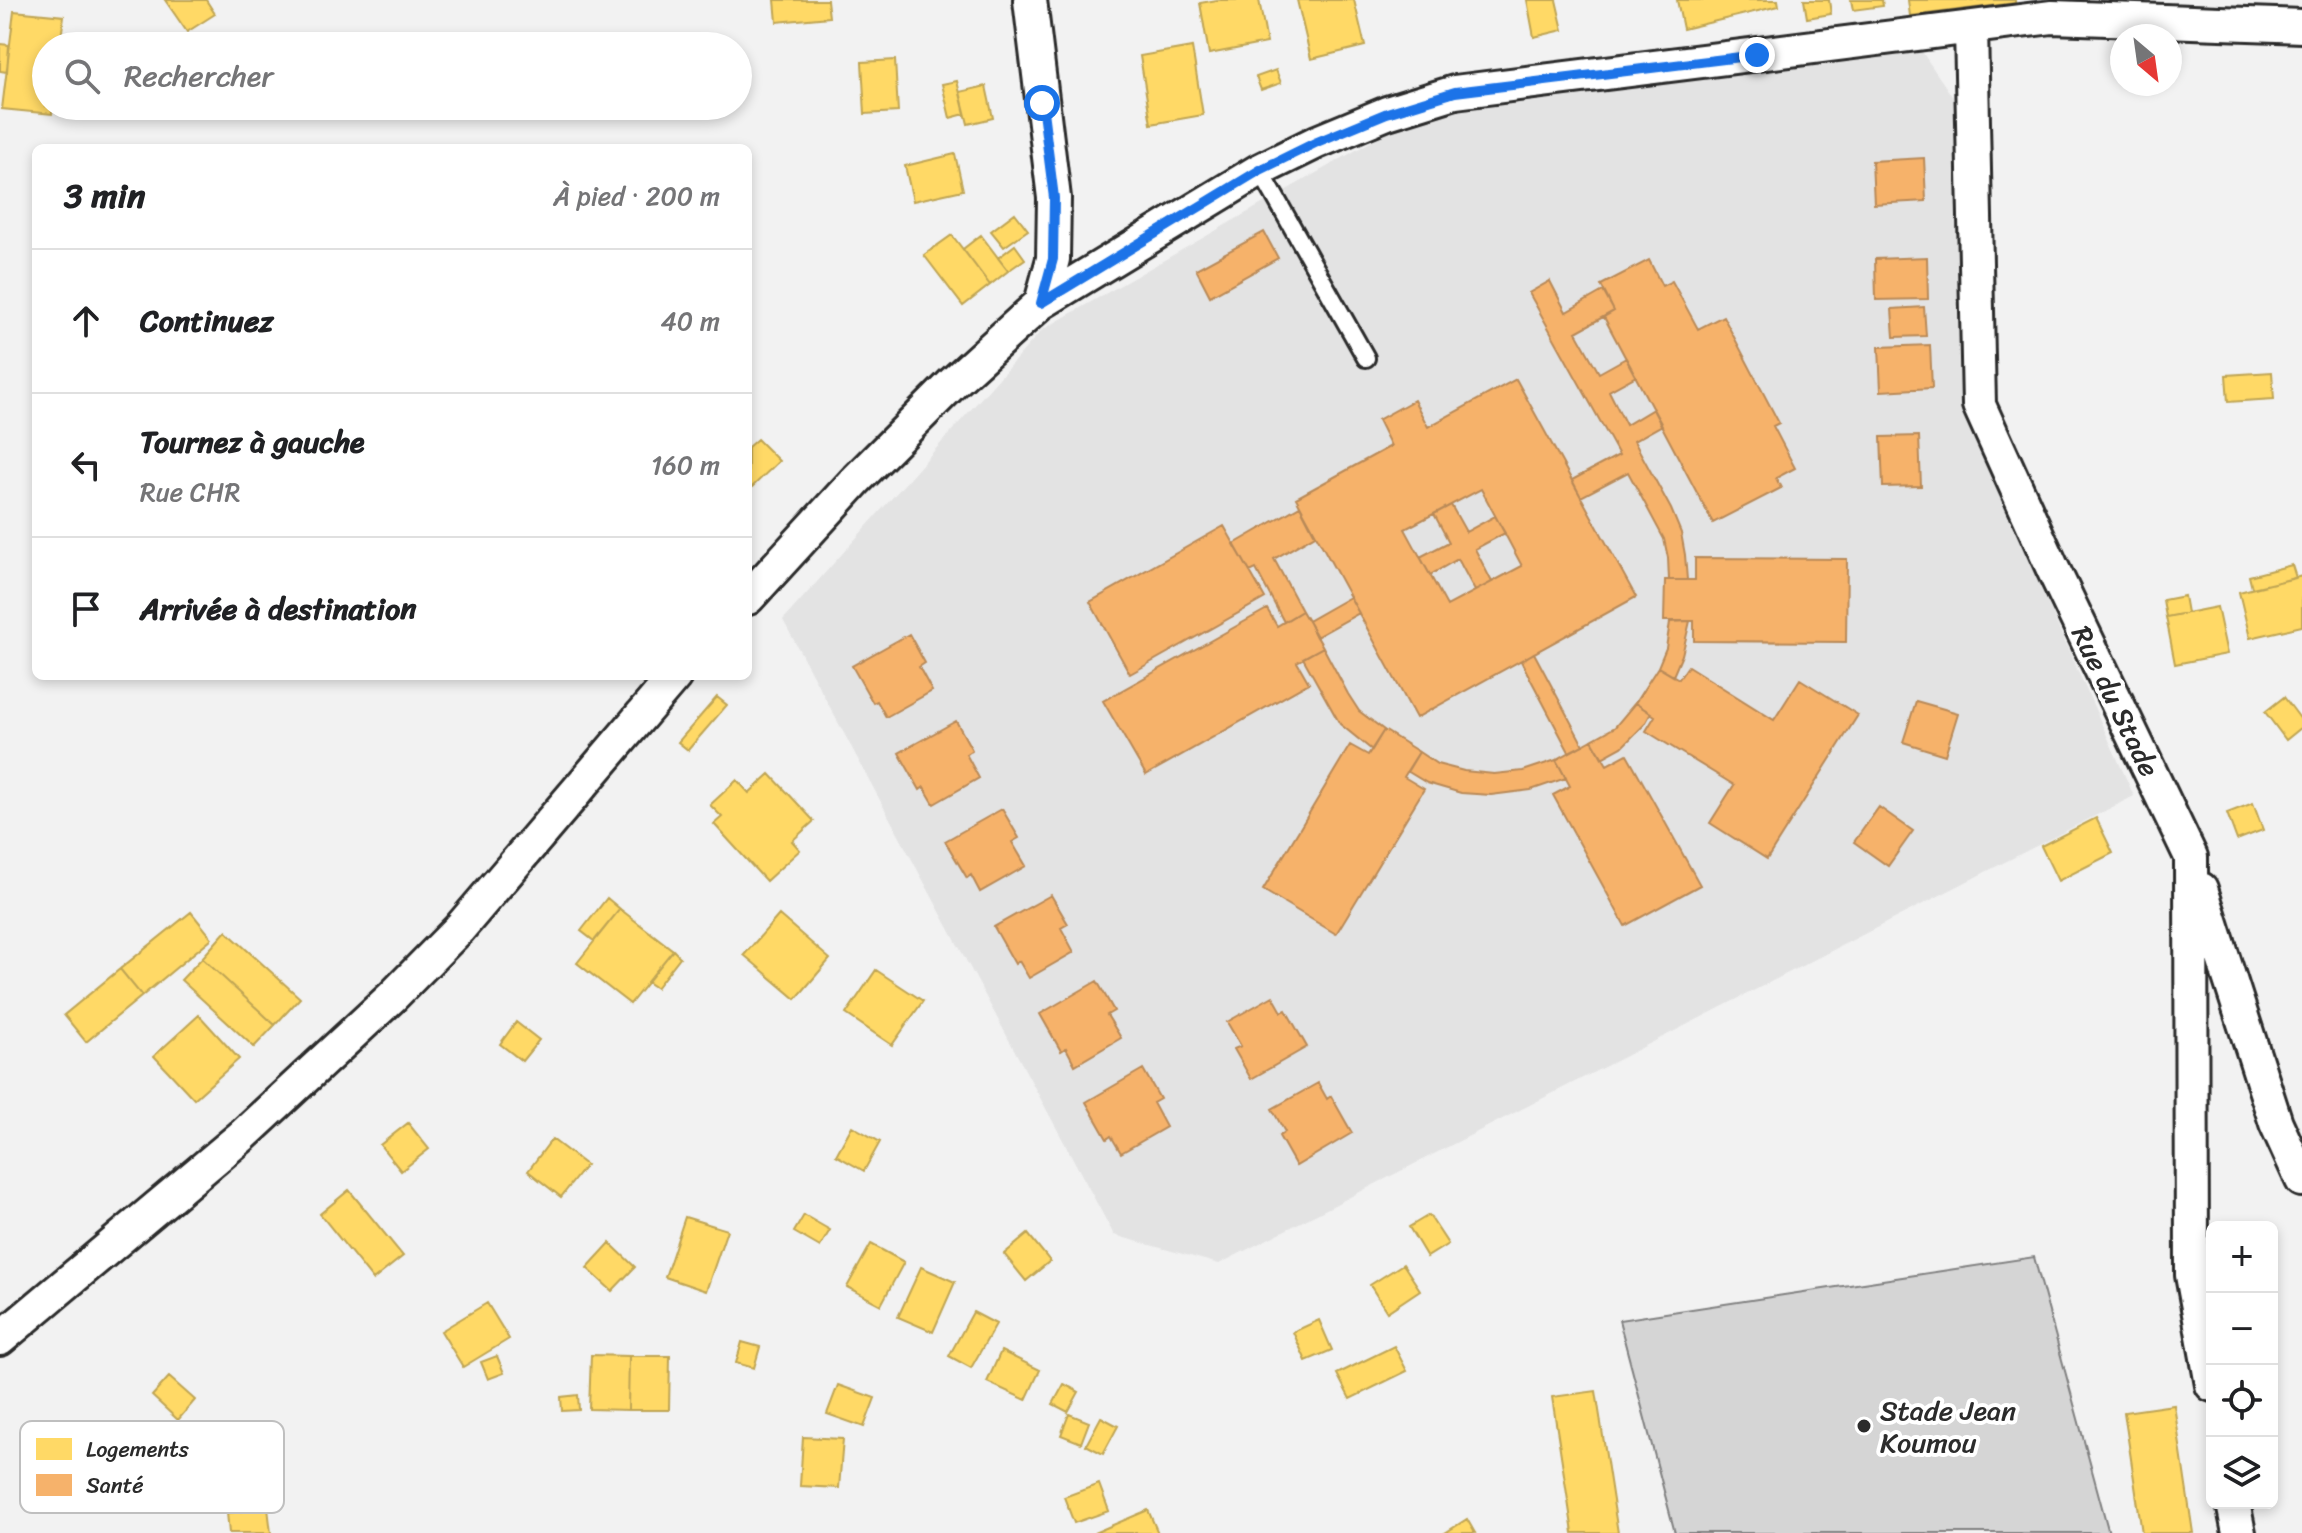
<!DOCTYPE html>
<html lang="fr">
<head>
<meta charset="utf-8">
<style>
	body { margin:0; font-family:Sriracha,sans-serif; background:#f6f6f6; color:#202124 }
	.controls { position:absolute; right:24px; bottom:24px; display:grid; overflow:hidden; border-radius:12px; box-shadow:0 4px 12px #0003 }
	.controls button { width:72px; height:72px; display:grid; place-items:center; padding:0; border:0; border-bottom:2px solid #e0e0e0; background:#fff; color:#202124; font:40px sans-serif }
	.compass { position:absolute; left:2110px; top:24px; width:72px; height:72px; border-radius:50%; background:#fff; box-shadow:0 4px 12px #0003; rotate:151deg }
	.stop { position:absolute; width:24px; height:24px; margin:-18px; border:6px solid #1a73e8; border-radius:50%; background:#fff }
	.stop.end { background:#1a73e8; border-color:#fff; box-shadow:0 2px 8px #0008 }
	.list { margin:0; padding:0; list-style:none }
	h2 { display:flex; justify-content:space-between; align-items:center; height:104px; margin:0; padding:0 32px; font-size:34px }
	h2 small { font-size:26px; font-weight:400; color:#757577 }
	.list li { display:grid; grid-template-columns:52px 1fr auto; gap:24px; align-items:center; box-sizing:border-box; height:144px; padding:0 32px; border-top:2px solid #e0e0e0 }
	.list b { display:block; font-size:30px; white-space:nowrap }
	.list p { margin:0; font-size:26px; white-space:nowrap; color:#757577 }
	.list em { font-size:26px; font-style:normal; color:#757577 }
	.icon { flex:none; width:44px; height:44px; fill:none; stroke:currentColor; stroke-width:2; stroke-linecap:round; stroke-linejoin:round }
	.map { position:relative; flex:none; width:2302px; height:1533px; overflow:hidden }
	.search { position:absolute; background:#fff; box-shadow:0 4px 12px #0003; left:32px; top:32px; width:720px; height:88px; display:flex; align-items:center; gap:20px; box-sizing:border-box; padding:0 28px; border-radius:44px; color:#757577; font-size:30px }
	.panel { position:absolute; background:#fff; box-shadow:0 4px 12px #0003; left:32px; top:144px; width:720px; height:536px; border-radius:12px }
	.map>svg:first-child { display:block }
</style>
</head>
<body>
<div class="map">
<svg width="2302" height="1533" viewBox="0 0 2302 1533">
	<rect width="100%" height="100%" fill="#f2f2f2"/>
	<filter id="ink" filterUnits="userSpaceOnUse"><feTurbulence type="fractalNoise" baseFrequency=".0125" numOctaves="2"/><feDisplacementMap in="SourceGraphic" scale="16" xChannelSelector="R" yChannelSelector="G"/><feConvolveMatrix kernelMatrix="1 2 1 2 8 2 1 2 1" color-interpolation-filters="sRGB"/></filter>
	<g filter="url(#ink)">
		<!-- built -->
		<path fill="#e3e3e3" d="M1922,52L1956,102L1966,421L2134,796L1219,1264L1114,1235L783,620L1042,330L1393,129L1452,108Z"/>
		<!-- green -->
		<path fill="#d5d5d5" stroke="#808080" stroke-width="2" d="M2034,1257L2109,1533H1675L1619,1320Z"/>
		<!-- homes -->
		<path fill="#ffd966" stroke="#bfa554" stroke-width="2" d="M165,0H206L215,14L187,32Z
			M775,0H827L829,17L777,22Z
			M1217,0H1259L1267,43L1209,54L1200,3Z
			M1297,0H1354L1365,46L1311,59Z
			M1527,0H1556L1563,30L1534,37Z
			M1677,0H1778L1779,6L1683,29Z
			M1804,0H1829L1831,14L1807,18Z
			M1851,0H1882L1883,6L1853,10Z
			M1908,0H2015V3L1910,16Z
			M14,11L64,16L60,46H46V106H53L52,114L2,109Z
			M0,44L9,45L7,72L0,71Z
			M1192,47L1203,115L1151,124L1140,56Z
			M895,60L898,112L865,114L862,62Z
			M1276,70L1281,83L1261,90L1256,77Z
			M957,81L965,114L950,118L942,84Z
			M986,86L993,118L968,124L960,92Z
			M955,154L963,190L913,201L905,166Z
			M1015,213L1028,230L1004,247L991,231Z
			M952,235L990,285L963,306L924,255Z
			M981,235L1008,271L990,285L963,249Z
			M1015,245L1025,259L1008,271L998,258Z
			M2272,372L2274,399L2228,402L2226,375Z
			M757,439L779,461L748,491V447Z
			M2292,565L2296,578L2252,588L2249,576Z
			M2302,576V626L2250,638L2239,592Z
			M2184,596L2187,613L2166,617L2163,600Z
			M2217,607L2227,654L2175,664L2166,617Z
			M717,697L727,705L688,750L678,742Z
			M2284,697L2302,721V727L2286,740L2265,712Z
			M770,774L814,821L792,841L800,850L766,881L714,824L722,817L710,805L737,780L749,793Z
			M2253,803L2263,830L2237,840L2227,813Z
			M2096,818L2113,853L2058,881L2041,846Z
			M607,898L620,909L594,941L581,931Z
			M620,909L673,950L630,1004L577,963Z
			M191,912L212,938L142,996L120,969Z
			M779,915L830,959L796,999L744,955Z
			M226,931L300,998L275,1025L202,958Z
			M673,950L680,957L656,988L647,982Z
			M202,958L275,1025L254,1047L181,980Z
			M120,969L142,996L86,1042L64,1015Z
			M876,970L923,1001L892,1045L846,1014Z
			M199,1015L239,1059L194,1099L154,1056Z
			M516,1022L539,1040L522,1061L500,1044Z
			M408,1123L429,1149L401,1171L380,1145Z
			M852,1126L880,1142L864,1171L836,1155Z
			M552,1139L586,1165L561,1197L528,1171Z
			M349,1190L403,1256L373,1280L320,1214Z
			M804,1215L830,1230L820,1247L794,1232Z
			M1429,1215L1448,1244L1427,1257L1409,1227Z
			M685,1217L727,1230L706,1291L665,1277Z
			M1028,1234L1050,1261L1026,1281L1004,1254Z
			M610,1243L635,1267L612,1291L587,1268Z
			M871,1244L904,1262L881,1305L847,1287Z
			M1403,1264L1420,1290L1387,1312L1370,1285Z
			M921,1267L955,1282L933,1332L898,1317Z
			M487,1303L509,1339L463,1367L441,1331Z
			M973,1312L996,1324L971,1368L949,1356Z
			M1319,1320L1332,1350L1306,1361L1293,1332Z
			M742,1342L760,1347L754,1368L736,1363Z
			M1394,1346L1407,1371L1350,1399L1337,1374Z
			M1001,1351L1040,1370L1026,1400L987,1382Z
			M591,1355L629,1356L628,1410L589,1409Z
			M497,1356L504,1373L488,1379L481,1362Z
			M629,1356H670L669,1410H628Z
			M169,1377L195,1400L178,1420L152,1396Z
			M1064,1384L1079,1392L1068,1412L1053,1404Z
			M838,1385L875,1398L864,1427L827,1414Z
			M1596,1391L1618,1533H1573L1552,1397Z
			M578,1395L579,1410L562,1411L561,1397Z
			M2174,1405L2193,1533H2142L2124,1412Z
			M1069,1414L1089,1422L1081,1443L1061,1435Z
			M1101,1417L1118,1426L1103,1454L1086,1445Z
			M803,1437L843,1439L839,1488L800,1486Z
			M1099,1484L1109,1511L1074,1523L1064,1497Z
			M268,1508L271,1533H229L227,1513Z
			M1148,1510L1158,1533H1094Z
			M1467,1519L1475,1533H1445Z"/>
		<!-- health -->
		<path fill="#f6b26b" stroke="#b98a58" stroke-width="2" fill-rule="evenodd" d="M1924,158L1926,201L1874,204L1872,161Z
			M1264,232L1278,258L1210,296L1196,269Z
			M1927,257L1928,299L1876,300L1875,259Z
			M1649,260L1662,286L1672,281L1698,329L1723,316L1779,423L1773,426L1795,468L1776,478L1781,488L1713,523L1604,317L1614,311L1601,285Z
			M1550,281L1566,312L1603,291L1614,311L1576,332L1599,373L1626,358L1636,376L1609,391L1626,425L1653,409L1662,425L1634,441L1671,509L1681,533L1685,555L1687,580H1669L1668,558L1664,539L1628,472L1581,497L1572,480L1619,455L1529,293Z
			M1924,307L1926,336L1894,337L1892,309Z
			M1930,345L1932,388L1881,391L1879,347Z
			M1516,379L1636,597L1416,718L1296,498L1391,446L1378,420L1414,400L1428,427ZM1481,489L1522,566L1447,606L1405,529Z
			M1919,436L1921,486L1883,487L1881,437Z
			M1451,505L1466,532L1495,516L1505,533L1475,549L1492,582L1475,591L1458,559L1430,575L1420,557L1449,542L1434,514Z
			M1300,506L1315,535L1274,559L1302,611L1284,622L1256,569L1250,572L1234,544Z
			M1224,526L1265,598L1130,674L1090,602Z
			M1695,558L1847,559L1846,642L1694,641V621H1664L1665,580H1695Z
			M1350,597L1359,613L1316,637L1308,621Z
			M1267,609L1277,626L1302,611L1323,647L1297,662L1309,683L1146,775L1103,701Z
			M1690,621L1682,655L1673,676L1658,667L1666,648L1670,622Z
			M909,634L925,663L919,667L932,691L886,717L877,701L873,703L852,666Z
			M1323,647L1348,694L1359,711L1384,730L1372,750L1340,724L1303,658Z
			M1534,653L1583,745L1569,752L1521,661Z
			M1688,666L1774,720L1800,679L1858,715L1767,859L1710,823L1734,785L1646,731L1655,716L1635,703L1658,667L1679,679Z
			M1916,701L1958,713L1945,755L1903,742Z
			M1635,703L1651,713L1645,724L1622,747L1602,758L1592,740L1615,727Z
			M956,721L972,750L966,754L979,778L934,804L924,787L920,790L899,753Z
			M1384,730L1419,752L1404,777L1424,789L1336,934L1263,890L1350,745L1368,755Z
			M1592,740L1607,765L1627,754L1700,885L1625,926L1553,795L1570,786L1556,760Z
			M1419,752L1437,764L1464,771L1494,774L1523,771L1556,760L1566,778L1531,790L1491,795L1461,793L1427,783L1407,771Z
			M1879,807L1913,831L1888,866L1854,842Z
			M1002,809L1019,838L1012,842L1026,866L980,892L971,875L967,878L945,841Z
			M1051,895L1068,924L1061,928L1074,952L1029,978L1019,961L1015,964L994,927Z
			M1097,981L1114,1011L1107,1015L1121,1038L1075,1065L1066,1048L1061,1051L1040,1014Z
			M1273,996L1282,1012L1286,1010L1307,1047L1251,1079L1234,1049L1241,1046L1227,1022Z
			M1143,1069L1160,1099L1153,1103L1166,1127L1121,1153L1111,1136L1107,1139L1086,1102Z
			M1318,1083L1327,1099L1331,1096L1352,1133L1296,1166L1279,1136L1285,1132L1272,1109Z"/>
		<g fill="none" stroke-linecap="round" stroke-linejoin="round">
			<defs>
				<path id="service" d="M1260,170L1366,358"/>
				<path id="minor" d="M1030,0L1054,198L1053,259L1041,303
					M1971,28L1979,405L2052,567L2191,857L2192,1275L2212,1385
					M748,598L857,479L954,382L1041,303L1260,170L1317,142L1387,113L1455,92L2052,17L2302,26
					M2201,889L2276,1123L2302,1180
					M0,1339L242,1136L392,997L459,929L675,676
					M2233,1503L2239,1533"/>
			</defs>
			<!-- service casing -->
			<use href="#service" stroke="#2b2b2b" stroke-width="22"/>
			<!-- minor casing -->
			<use href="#minor" stroke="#2b2b2b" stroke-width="38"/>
			<!-- service -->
			<use href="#service" stroke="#fff" stroke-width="16"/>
			<!-- minor -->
			<use href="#minor" stroke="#fff" stroke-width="32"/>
		</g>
	</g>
	<g fill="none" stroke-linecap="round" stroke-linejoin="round" filter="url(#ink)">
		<!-- route -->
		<path stroke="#1a73e8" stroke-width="10" d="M1042,103L1054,198L1053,259L1041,303L1260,170L1317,142L1387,113L1455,92L1757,55"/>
	</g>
	<!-- markers -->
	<circle fill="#2b2b2b" stroke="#fff" stroke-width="3" cx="1864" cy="1426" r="8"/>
	<g text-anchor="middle" stroke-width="8" stroke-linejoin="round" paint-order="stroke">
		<!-- street labels -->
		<g font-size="28" fill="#2b2b2b" stroke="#fff">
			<text transform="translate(2116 701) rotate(64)" y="10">Rue du Stade</text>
		</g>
		<!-- poi labels -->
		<g font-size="28" fill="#2b2b2b" stroke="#fff" text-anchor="start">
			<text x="1880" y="1420">Stade Jean<tspan x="1880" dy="32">Koumou</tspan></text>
		</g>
	</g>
	<!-- legend -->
	<rect x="20" y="1421" width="264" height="92" rx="12" fill="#fff" stroke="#bfbfbf" stroke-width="2"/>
	<rect x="36" y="1438" width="36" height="22" fill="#ffd966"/>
	<rect x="36" y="1474" width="36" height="22" fill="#f6b26b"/>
	<g font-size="22" fill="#2b2b2b">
		<text x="86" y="1457">Logements</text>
		<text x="86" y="1493">Santé</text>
	</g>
</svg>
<div class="controls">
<button>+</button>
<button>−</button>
<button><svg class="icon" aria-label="locate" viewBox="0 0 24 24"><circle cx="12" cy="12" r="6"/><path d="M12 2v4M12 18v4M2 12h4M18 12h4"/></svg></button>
<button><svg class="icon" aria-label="layers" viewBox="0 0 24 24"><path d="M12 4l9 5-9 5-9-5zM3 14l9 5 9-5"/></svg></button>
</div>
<svg class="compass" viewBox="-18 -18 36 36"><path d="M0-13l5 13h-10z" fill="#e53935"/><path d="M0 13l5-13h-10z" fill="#757577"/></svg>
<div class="stop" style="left:1042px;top:103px"></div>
<div class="stop end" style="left:1757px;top:55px"></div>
<div class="search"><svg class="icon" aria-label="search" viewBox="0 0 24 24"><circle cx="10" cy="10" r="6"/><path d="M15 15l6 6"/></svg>Rechercher</div>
<section class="panel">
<h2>3 min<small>À pied · 200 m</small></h2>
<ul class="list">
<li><svg class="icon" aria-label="ahead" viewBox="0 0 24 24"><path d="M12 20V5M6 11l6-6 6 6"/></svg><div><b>Continuez</b></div><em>40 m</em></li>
<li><svg class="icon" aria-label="left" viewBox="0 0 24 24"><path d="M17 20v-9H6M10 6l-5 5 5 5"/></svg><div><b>Tournez à gauche</b><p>Rue CHR</p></div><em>160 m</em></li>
<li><svg class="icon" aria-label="arrive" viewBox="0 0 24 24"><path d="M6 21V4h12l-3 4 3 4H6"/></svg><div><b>Arrivée à destination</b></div></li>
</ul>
</section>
</div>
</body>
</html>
